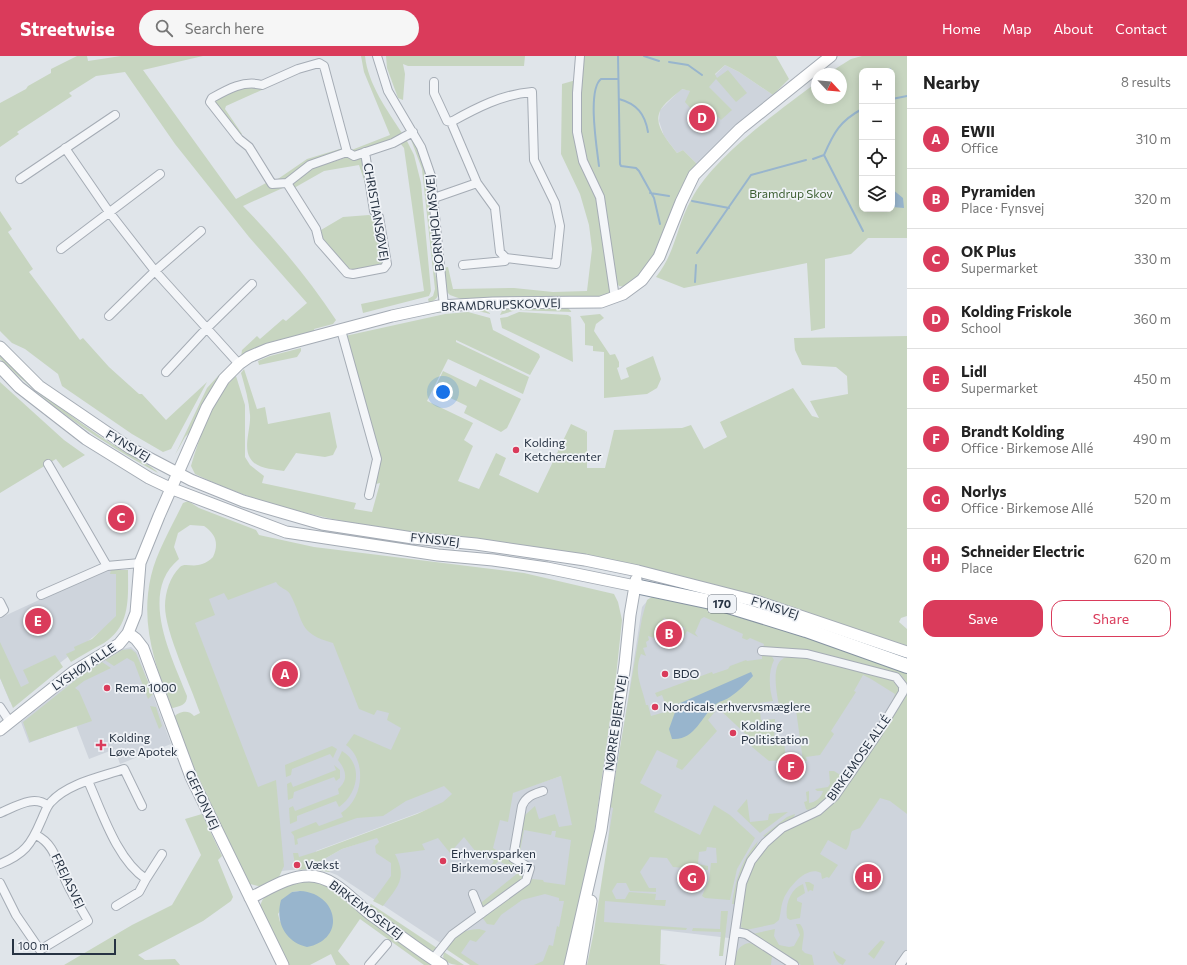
<!DOCTYPE html>
<html lang="en">
<head>
<meta charset="utf-8">
<style>
	body { margin:0; font-family:Commissioner,sans-serif; background:#f6f6f6; color:#222 }
	.controls { position:absolute; right:12px; top:12px; display:grid; overflow:hidden; border-radius:8px; box-shadow:0 2px 10px #0003 }
	.controls button { width:36px; height:36px; display:grid; place-items:center; padding:0; border:0; border-bottom:1px solid #e0e0e0; background:#fff; color:#222; font:20px sans-serif }
	.compass { position:absolute; left:811px; top:12px; width:36px; height:36px; border-radius:50%; background:#fff; box-shadow:0 2px 10px #0003; rotate:116deg }
	.scale { position:absolute; left:12px; bottom:10px; width:104px; box-sizing:border-box; padding-left:4px; border:2px solid #273343; border-top:0; font-size:11px; line-height:14px; white-space:nowrap; color:#273343; -webkit-text-stroke:3px #f0f3f7; paint-order:stroke }
	.you { position:absolute; left:443px; top:336px; width:14px; height:14px; margin:-10px; border:3px solid #fff; border-radius:50%; background:#1a73e8; box-shadow:0 0 0 6px #1a73e833 }
	.badge { display:grid; place-items:center; width:26px; height:26px; border-radius:50%; background:#da3b5b; color:#fff; font-size:13px; font-weight:700 }
	.pin { position:absolute; translate:-50% -50%; border:2px solid #fff; box-shadow:0 1px 4px #0006 }
	.list { margin:0; padding:0; list-style:none }
	h2 { display:flex; justify-content:space-between; align-items:center; height:52px; margin:0; padding:0 16px; font-size:17px }
	h2 small { font-size:13px; font-weight:400; color:#767676 }
	.list li { display:grid; grid-template-columns:26px 1fr auto; gap:12px; align-items:center; box-sizing:border-box; height:60px; padding:0 16px; border-top:1px solid #e0e0e0 }
	.list b { display:block; font-size:15px; white-space:nowrap }
	.list p { margin:0; font-size:13px; white-space:nowrap; color:#767676 }
	.list em { font-size:13px; font-style:normal; color:#767676 }
	.actions { display:flex; gap:8px; padding:12px 16px }
	.actions a { flex:1; padding:9px 0; border:1px solid #da3b5b; border-radius:12px; text-align:center; font-size:14px; color:#da3b5b }
	.actions .main { background:#da3b5b; color:#fff }
	.icon { flex:none; width:22px; height:22px; fill:none; stroke:currentColor; stroke-width:2; stroke-linecap:round; stroke-linejoin:round }
	.map { position:relative; flex:none; width:907px; height:909px; overflow:hidden }
	header { display:flex; align-items:center; gap:24px; box-sizing:border-box; height:56px; padding:0 20px; background:#da3b5b; color:#fff }
	header strong { font-size:19px }
	nav { display:flex; gap:22px; margin-inline-start:auto; font-size:14px }
	.search { width:280px; height:36px; background:#f6f6f6; display:flex; align-items:center; gap:10px; box-sizing:border-box; padding:0 14px; border-radius:22px; color:#767676; font-size:15px }
	main { display:flex }
	aside { flex:1; background:#fff }
	.map>svg:first-child { display:block }
</style>
</head>
<body>
<header>
<strong>Streetwise</strong>
<div class="search"><svg class="icon" aria-label="search" viewBox="0 0 24 24"><circle cx="10" cy="10" r="6"/><path d="M15 15l6 6"/></svg>Search here</div>
<nav><a>Home</a><a>Map</a><a>About</a><a>Contact</a></nav>
</header>
<main>
<div class="map">
<svg width="907" height="909" viewBox="0 0 907 909">
	<rect width="100%" height="100%" fill="#e0e5ea"/>
	<!-- built -->
	<path fill="#ced4dc" d="M725,9L739,16L773,39L727,78L697,108L683,94L677,97L664,80L659,65L660,54L681,33L698,36Z
		M272,503L458,742L316,795L319,806L342,793L582,713L559,904L535,909H474L337,819L324,814L312,812L281,815L185,571L198,520Z
		M121,513L119,537L120,560L10,646L0,622V562L104,514Z
		M649,543L907,621V909H726L729,882L601,867L610,759L642,551Z
		M131,591L137,596L171,688L120,708L115,693L89,703L76,669L29,687L21,666L78,620L122,593Z"/>
	<!-- green -->
	<path fill="#c7d5c0" fill-rule="evenodd" d="M77,0H87L88,5L121,0H203L143,14L236,143L266,127L269,131H285L243,150C278,186 309,223 336,264L333,268L314,273L315,277L241,301L242,294L257,280L260,283L283,263L286,265L307,247L249,181L175,88L125,16L96,20L69,37L72,40L17,76L19,78L0,91V47L26,33L28,30L51,17V13Z
		M361,0H365C368,28 387,54 402,77C391,85 363,99 349,95L390,79L364,16Z
		M386,0H525L524,10H408L403,8L405,18L403,44L398,42L387,12Z
		M582,0H776L789,23L773,39L739,16L725,9L715,18L717,22L728,14L747,37L736,46L716,23L709,31L732,54L721,64L704,47L701,50L712,61L705,69L685,46L690,35L682,33C675,39 663,48 660,55C653,70 669,86 677,97L683,94L697,108C675,135 674,153 662,184C654,203 641,217 627,231L619,230L615,224L606,153L584,98L580,56Z
		M862,0H907V182H868L851,198L825,203V272L811,275L807,207L684,232L656,221C676,196 676,171 691,144C714,100 778,56 817,26V42H841V18H827L851,3ZM862,15H892V153H862Z
		M576,24V90L596,140L609,227V239L604,242L461,243L450,239L447,236L442,212L448,211L453,233L514,232L553,236L587,235L592,193L589,169L580,138L561,98L562,28Z
		M251,30L264,33L226,50L225,53L242,78L239,80L214,46L225,37Z
		M410,81H412C434,119 431,168 434,211C435,220 440,231 438,239C437,243 433,245 429,247L428,243L433,240L435,233L422,113Z
		M406,83L414,99L421,127L431,235L429,240L363,257L361,248L424,235L404,92L400,87Z
		M343,92L341,96L289,123L275,125L307,103Z
		M348,101L354,104L362,102L367,124L365,127L359,109L324,115L294,132L292,128L311,113Z
		M0,155L12,173L8,176L33,213L29,216L80,284L83,282L109,311L139,338H142L166,364L207,326L171,393L163,396L132,378L62,330L58,318L25,293L12,287L0,275Z
		M369,159L375,162L383,205L382,210L349,215L323,185L321,174L343,161Z
		M566,250L572,256L516,254L500,259L502,255L508,252Z
		M459,253H484L491,258L473,254L462,253L429,258V256Z
		M468,256L490,262L493,274L539,298L540,301L530,319L456,284V286L529,321L523,338L448,303L427,345L473,367L464,384L473,390L458,425L479,433L496,397L506,402L499,419L538,437L571,368L586,375L585,377L587,375V412H605L614,374L682,372L691,369L704,393L727,381L720,366L793,332L812,360L819,362L810,345L848,338L847,320L836,311L802,309L795,294L794,282L907,280V560L901,562L899,566L907,573V590C800,553 695,519 583,500C455,478 313,476 195,418L191,410C199,383 214,338 236,320L245,349V401L250,409L264,420L262,427L356,447L354,453L372,456L380,427L376,428L381,402L345,280L445,258Z
		M519,256L568,259L571,261L573,306L502,272L500,262L507,261Z
		M600,258L604,262L596,268L594,275L610,299L615,298L619,306V311L617,312L621,324L629,321L626,312L653,300L661,323L657,332L647,338L604,342V296L593,295V290L585,289V268L580,260Z
		M301,292V295L297,301L259,309L258,305L270,300Z
		M0,298C35,332 71,362 112,388C120,393 156,412 158,417C100,386 47,349 0,303Z
		M231,308L193,373L185,381L175,399L207,332L218,320Z
		M244,313L257,353L265,351L268,368L330,356L337,391L333,399L325,401L296,397L284,415C274,413 256,413 250,402C243,391 251,372 250,359C249,345 245,331 241,317Z
		M443,315L476,331L480,323L521,343L507,372L501,376L464,357L467,350L434,334Z
		M0,326L64,384L85,399L63,412L56,403L0,437Z
		M188,445L199,452L256,474L259,479L314,491L524,517L614,538L618,546L622,564L616,621L594,778L566,909H534L543,905L549,889L553,890L557,870L559,871L564,845H559V842L545,838L522,844L501,859L494,869L487,868L482,861L526,829L531,823L543,824L544,826L565,829L571,784L555,781L556,775H552L551,779L524,774L519,801L517,800L525,759L535,750L539,763L555,758L559,771L572,769L561,720L513,737L508,766L500,764L493,792L523,812L526,819L524,824L484,853L482,852V846L519,816L499,805L486,816L494,805L476,796L464,781L450,797L438,782L422,788L425,794L395,798C408,823 397,831 383,850L373,845L391,820V807L376,797L375,790L379,786L377,782L342,793L319,806L331,814L329,816L311,813L296,814L293,797H298L299,801L315,796L417,758L443,746L452,738L444,730L406,745L383,760L357,762L297,783L298,788L295,789L294,780L291,776L316,766L319,770L343,761L341,757C364,743 367,704 346,689L354,678L391,694L401,672L387,664L389,657L377,654L374,659L359,653L333,587C297,577 305,566 290,538C287,533 279,532 276,526L228,544L224,537L209,543L215,559L195,567L258,731L276,724L284,810L279,821L262,831L250,828L207,744L173,662C178,655 189,653 194,660L200,657C191,630 165,576 165,550C165,536 170,521 180,511C186,505 198,516 213,501C219,488 216,478 204,470L190,469L178,477L174,491L179,503C138,537 172,601 187,640C187,649 180,650 173,652L170,651C155,606 140,568 151,520C157,495 172,470 183,447Z
		M111,514H128C128,541 131,570 104,587C93,593 82,599 71,606L66,598L75,594L74,591L92,583L116,560V518H110Z
		M655,539L769,567L907,616V758L890,745L880,742L860,772L852,775C849,782 851,788 846,794L828,784L820,798L838,809L829,822L827,821L822,823L821,817C807,809 789,831 784,842C781,848 781,857 779,864L774,868L746,874L741,871L744,834L755,805L768,788L784,775L824,755L833,748L862,708L907,633L906,626L901,619L833,602L763,592L764,588L750,582L747,584L742,582L743,578L704,561L701,563L695,577L698,581L687,575L684,580L682,579L685,572L664,562L654,582L648,580L649,584L646,586L647,591L643,592L646,600L641,598C633,617 642,630 646,649H648L651,660L668,655L662,639L657,641L655,637L712,616L713,618L728,613L730,610L746,604L747,605L762,603V598L771,599L774,604C768,616 769,632 773,645L759,647L761,664L775,663L774,681L784,685L786,704L769,705L752,691L751,689L753,685L718,652L708,664L717,675L682,714L676,711L678,704L657,694L640,727L662,739L654,756L700,779L714,749L730,759L755,782L737,813L730,844L705,842L702,840L709,824L711,807H717L716,792L707,791L706,795L699,796L698,808L708,810V814L673,811L667,802L650,801L640,816L649,832H656V836L630,835L626,827H617L612,835L616,843H625L629,836L656,838L655,844H666L665,850L605,845L604,866L687,872L686,874L661,873L660,908L668,909H587L594,875L613,752L610,751L642,562L647,544Z
		M0,586L21,631L29,627L23,614L55,599L63,611L13,652L0,622Z
		M131,593L136,597L153,638L148,643L134,606L127,602L114,610L105,604L122,594Z
		M803,600L894,623L901,632L896,644L893,643L895,638L871,623L863,619L854,635L856,636L831,675L834,678L820,699L806,701L807,705H803L796,654L780,656C778,642 768,605 787,601C792,599 798,600 803,600Z
		M102,606L111,612L84,625L75,632L79,635L92,665L30,686L23,666L78,622Z
		M150,650L156,651L162,670L159,673Z
		M332,690L337,693L333,702L330,698L292,713L291,719L286,721L285,709Z
		M342,695C364,708 358,738 339,751L336,745L297,760V765L290,768L289,752L293,750L295,755L339,738L338,733C349,724 346,714 338,704Z
		M334,709L340,714V722L336,725L334,721L294,736L293,742L288,744L287,728L291,726L293,731L336,714Z
		M829,715H834L842,720L845,715L847,717C839,733 826,750 808,754L806,753L804,746L807,745L806,736L809,735V747C816,746 821,742 823,735H817L815,733L828,731L830,728Z
		M747,743L750,766L768,764L769,758L788,756L760,777L737,755Z
		M202,758L222,800L218,804L233,841L231,845L203,865L138,899L145,904L175,903L180,909H64L132,869L172,849L201,799L185,763Z
		M795,758L794,761L765,781L763,780L787,761Z
		M758,785L735,848H732C735,824 742,803 758,785Z
		M304,824L328,829L437,909H424L360,863L338,895L350,909H336L331,898L310,909H287L260,853C261,833 287,828 304,824ZM300,835L280,866L278,858L292,836Z
		M805,826H809L814,829L813,835L810,834L808,836Z
		M803,828L805,837L797,842V845L802,847L800,862L790,864L787,862C785,849 790,833 803,828Z
		M371,848L437,892L433,895L427,894L368,851Z
		M721,855H728L723,900H719L721,876L692,875L693,872L720,873Z
		M796,868H800C807,876 802,884 802,894L805,897L812,899L814,909H801L752,878L775,873L774,880L779,889L789,891L794,890L800,879Z
		M479,873L486,875L476,886L470,884L461,897L479,909H470L446,893C456,878 462,874 479,873Z
		M881,884L885,886L874,903L868,898Z
		M749,887L753,888L772,900L771,909H735C736,898 736,890 749,887Z
		M834,895L836,898L846,904L843,909C837,908 835,901 833,896Z
		M444,896L464,909C454,909 448,909 443,901Z"/>
	<!-- water -->
	<path fill="#98b5cd" d="M892,133L903,142L904,152L892,151Z
		M751,616L753,620C746,628 739,635 730,641C726,644 720,645 716,648C701,660 695,685 672,683L669,673L678,648Z
		M300,835C338,837 347,883 307,891C285,886 275,866 281,844L292,836Z"/>
	<g fill="none" stroke-linecap="round" stroke-linejoin="round">
		<!-- stream -->
		<path stroke="#98b5cd" stroke-width="2" d="M618,0L620,108L621,110L636,112L639,115L654,142L660,168
			M644,0L659,5
			M669,6L688,9L702,19
			M890,13L891,15
			M892,34L893,42
			M619,43C637,48 645,58 648,76
			M892,43L907,40
			M862,53C840,65 834,76 824,99L863,175
			M813,103L824,99
			M599,110C597,93 587,34 601,23H618
			M650,137L669,140
			M692,145L729,152
			M697,197L751,119L806,104
			M695,226L696,209"/>
		<defs>
			<path id="street" d="M377,0L388,35L421,91L431,120L444,250
				M580,0L577,37V76L583,105L600,141L615,242
				M434,26V37L447,65L451,66
				M65,92L109,156L155,215L239,308
				M347,96L324,10L319,7L298,13L262,29C244,24 228,33 212,42L210,46L239,83L249,91L272,128L287,127L310,109L347,96L354,100L393,87L413,76
				M20,123L115,59
				M287,127L316,173L319,185L347,217L353,218L384,212L387,208L379,161L374,155L365,96
				M434,142L477,127L495,152L500,196L506,202L556,208L560,170L555,147L534,104L532,36C503,38 476,52 451,66L477,127
				M61,193L160,118
				M463,209L505,205L506,202
				M109,260L155,215L201,175
				M341,274L377,403L369,439
				M166,316L206,273L252,228
				M48,408L107,510
				M41,539L107,510L140,507
				M0,546L4,554L0,557
				M0,651L10,666
				M88,725C102,756 117,804 146,823L162,798
				M0,757C15,751 34,738 48,750
				M0,808C24,798 31,789 41,765C44,759 46,751 51,746C68,727 101,721 124,713L142,750
				M0,827L16,859L40,894L88,865C80,850 70,836 64,821C56,804 54,788 36,779
				M473,838L481,858
				M116,850L139,836L146,823
				M736,876L746,878L794,909
				M433,903L452,879L526,825L530,812L513,802L522,750C526,740 534,738 543,735
				M369,909L387,888
				M730,909L742,827L751,805L765,787L782,772L818,755L835,740L875,682L903,636V630L896,621L807,598L762,595
				M900,909L907,899"/>
			<path id="secondary" d="M0,291L39,330L130,392L191,424L243,445L322,468L413,482L476,488L585,504L638,515L759,546L907,596
				M0,311L19,331L86,383L149,422L170,432L286,476L438,499L493,504L547,512L635,530
				M128,577L136,583L143,592L191,721L283,909
				M0,674L73,616L119,588L128,577L136,557L140,507L159,460L207,351L224,323L239,308L249,301L268,293L392,260L439,250L493,247L601,246L623,238L642,224L659,201L681,146L694,119L740,73L831,0
				M250,842C269,833 288,820 309,820C334,820 352,844 370,858C394,875 417,893 442,909
				M570,909L601,774L625,608L630,559L636,524
				M580,909L591,845"/>
			<path id="highway" d="M635,530L725,549L806,574L907,610"/>
		</defs>
		<!-- street casing -->
		<use href="#street" stroke="#a5acb5" stroke-width="10"/>
		<!-- secondary casing -->
		<use href="#secondary" stroke="#a5acb5" stroke-width="13"/>
		<!-- highway casing -->
		<use href="#highway" stroke="#8693a2" stroke-width="16"/>
		<!-- street -->
		<use href="#street" stroke="#f3f5f8" stroke-width="8"/>
		<!-- secondary -->
		<use href="#secondary" stroke="#fff" stroke-width="11"/>
		<!-- highway -->
		<use href="#highway" stroke="#fff" stroke-width="14"/>
	</g>
	<!-- markers -->
	<g fill="#da3b5b" stroke="#f0f3f7" stroke-width="1.5">
		<circle cx="516" cy="394" r="4"/>
		<circle cx="665" cy="618" r="4"/>
		<circle cx="107" cy="632" r="4"/>
		<circle cx="655" cy="651" r="4"/>
		<circle cx="733" cy="677" r="4"/>
		<path d="M99 683h4v4h4v4h-4v4h-4v-4h-4v-4h4z"/>
		<circle cx="443" cy="805" r="4"/>
		<circle cx="297" cy="809" r="4"/>
	</g>
	<g text-anchor="middle" stroke-width="3.5" stroke-linejoin="round" paint-order="stroke">
		<!-- shield labels -->
		<rect fill="#f0f3f7" stroke="#636d79" stroke-width="1" x="708" y="539" width="28" height="18" rx="3"/>
		<g font-size="11" font-weight="bold" fill="#273343">
			<text x="722" y="552">170</text>
		</g>
		<!-- park labels -->
		<g font-size="12" fill="#3e6033" stroke="#f0f3f7">
			<text x="791" y="142">Bramdrup Skov</text>
		</g>
		<!-- street labels -->
		<g font-size="12" fill="#273343" stroke="#f0f3f7">
			<text transform="translate(376 156) rotate(80)" y="4">CHRISTIANSØVEJ</text>
			<text transform="translate(435 167) rotate(-96)" y="4">BORNHOLMSVEJ</text>
			<text transform="translate(501 249) rotate(-2)" y="4">BRAMDRUPSKOVVEJ</text>
			<text transform="translate(128 390) rotate(31)" y="4">FYNSVEJ</text>
			<text transform="translate(435 484) rotate(6)" y="4">FYNSVEJ</text>
			<text transform="translate(775 552) rotate(18)" y="4">FYNSVEJ</text>
			<text transform="translate(84 611) rotate(-34)" y="4">LYSHØJ ALLE</text>
			<text transform="translate(616 667) rotate(-82)" y="4">NØRRE BJERTVEJ</text>
			<text transform="translate(859 702) rotate(-55)" y="4">BIRKEMOSE ALLÉ</text>
			<text transform="translate(202 744) rotate(65)" y="4">GEFIONVEJ</text>
			<text transform="translate(68 825) rotate(64)" y="4">FREJASVEJ</text>
			<text transform="translate(366 854) rotate(37)" y="4">BIRKEMOSEVEJ</text>
		</g>
		<!-- poi labels -->
		<g font-size="12" fill="#273343" stroke="#f0f3f7" text-anchor="start">
			<text x="524" y="391">Kolding<tspan x="524" dy="14">Ketchercenter</tspan></text>
			<text x="673" y="622">BDO</text>
			<text x="115" y="636">Rema 1000</text>
			<text x="663" y="655">Nordicals erhvervsmæglere</text>
			<text x="741" y="674">Kolding<tspan x="741" dy="14">Politistation</tspan></text>
			<text x="109" y="686">Kolding<tspan x="109" dy="14">Løve Apotek</tspan></text>
			<text x="451" y="802">Erhvervsparken<tspan x="451" dy="14">Birkemosevej 7</tspan></text>
			<text x="305" y="813">Vækst</text>
		</g>
	</g>
</svg>
<div class="controls">
<button>+</button>
<button>−</button>
<button><svg class="icon" aria-label="locate" viewBox="0 0 24 24"><circle cx="12" cy="12" r="6"/><path d="M12 2v4M12 18v4M2 12h4M18 12h4"/></svg></button>
<button><svg class="icon" aria-label="layers" viewBox="0 0 24 24"><path d="M12 4l9 5-9 5-9-5zM3 14l9 5 9-5"/></svg></button>
</div>
<svg class="compass" viewBox="-18 -18 36 36"><path d="M0-13l5 13h-10z" fill="#e53935"/><path d="M0 13l5-13h-10z" fill="#767676"/></svg>
<div class="scale">100 m</div>
<div class="you"></div>
<div class="pin badge" style="left:285px;top:618px">A</div>
<div class="pin badge" style="left:669px;top:578px">B</div>
<div class="pin badge" style="left:121px;top:462px">C</div>
<div class="pin badge" style="left:702px;top:62px">D</div>
<div class="pin badge" style="left:38px;top:565px">E</div>
<div class="pin badge" style="left:791px;top:711px">F</div>
<div class="pin badge" style="left:692px;top:822px">G</div>
<div class="pin badge" style="left:868px;top:821px">H</div>
</div>
<aside>
<h2>Nearby<small>8 results</small></h2>
<ul class="list">
<li><span class="badge">A</span><div><b>EWII</b><p>Office</p></div><em>310 m</em></li>
<li><span class="badge">B</span><div><b>Pyramiden</b><p>Place · Fynsvej</p></div><em>320 m</em></li>
<li><span class="badge">C</span><div><b>OK Plus</b><p>Supermarket</p></div><em>330 m</em></li>
<li><span class="badge">D</span><div><b>Kolding Friskole</b><p>School</p></div><em>360 m</em></li>
<li><span class="badge">E</span><div><b>Lidl</b><p>Supermarket</p></div><em>450 m</em></li>
<li><span class="badge">F</span><div><b>Brandt Kolding</b><p>Office · Birkemose Allé</p></div><em>490 m</em></li>
<li><span class="badge">G</span><div><b>Norlys</b><p>Office · Birkemose Allé</p></div><em>520 m</em></li>
<li><span class="badge">H</span><div><b>Schneider Electric</b><p>Place</p></div><em>620 m</em></li>
</ul>
<div class="actions"><a class="main">Save</a><a>Share</a></div>
</aside>
</main>
</body>
</html>
